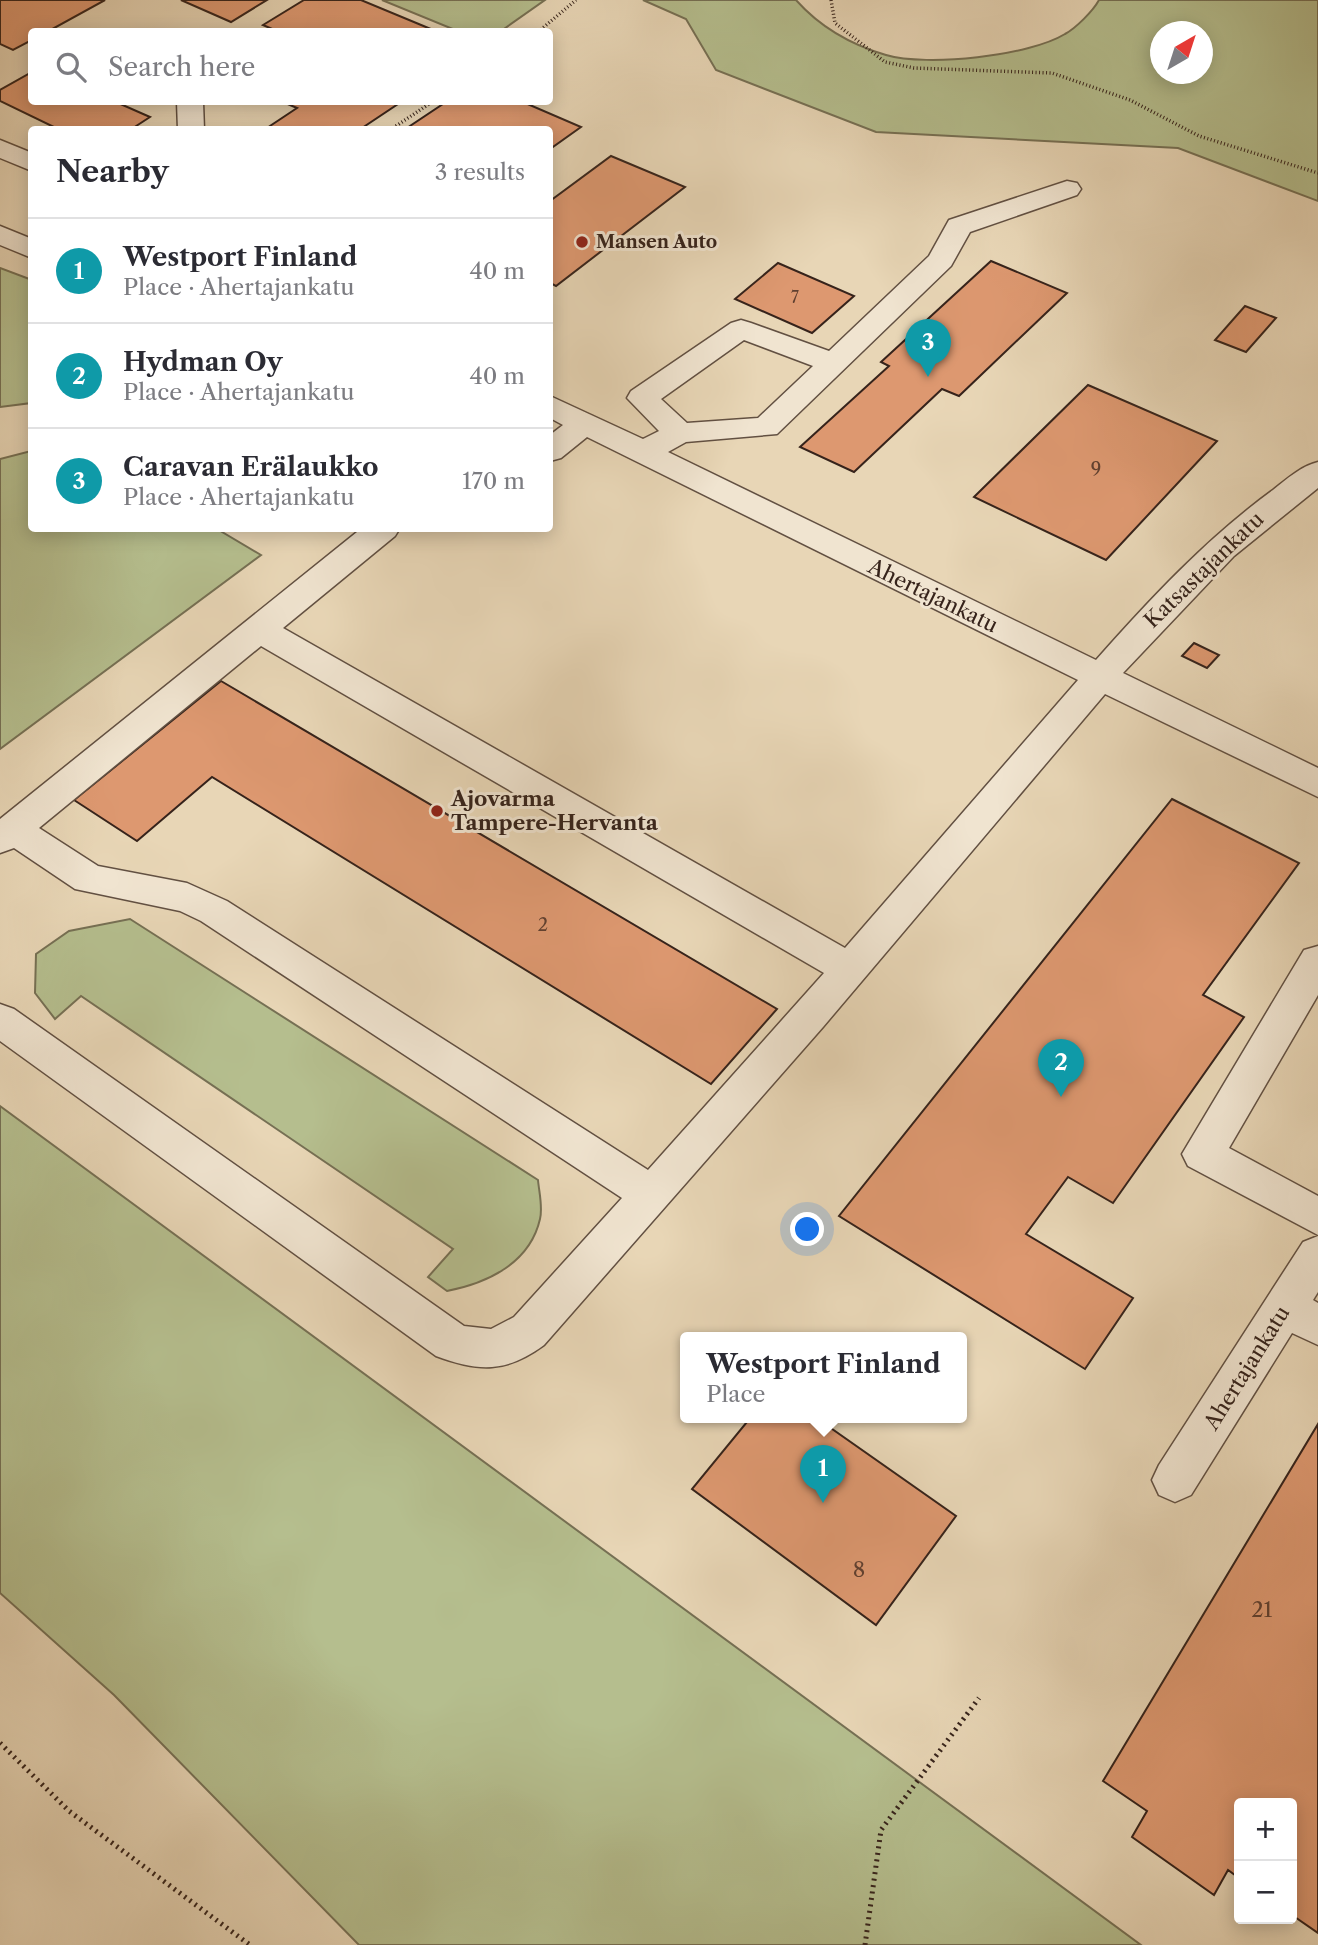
<!DOCTYPE html>
<html lang="en">
<head>
<meta charset="utf-8">
<style>
	body { margin:0; font-family:"Libre Caslon Text",serif; background:#f2f2f3; color:#2b2b33 }
	.controls { position:absolute; right:21px; bottom:21px; display:grid; overflow:hidden; border-radius:7px; box-shadow:0 4px 18px #0003 }
	.controls button { width:63px; height:63px; display:grid; place-items:center; padding:0; border:0; border-bottom:2px solid #e1e1e2; background:#fff; color:#2b2b33; font:35px sans-serif }
	.compass { position:absolute; left:1150px; top:21px; width:63px; height:63px; border-radius:50%; background:#fff; box-shadow:0 4px 18px #0003; rotate:39deg }
	.you { position:absolute; left:808px; top:1230px; width:24px; height:24px; margin:-18px; border:5px solid #fff; border-radius:50%; background:#1a73e8; box-shadow:0 0 0 10px #1a73e833 }
	.badge { display:grid; place-items:center; width:46px; height:46px; border-radius:50%; background:#8f2418; color:#fff; font-size:23px; font-weight:700 }
	.pin { position:absolute; translate:-50% -58px; filter:drop-shadow(0 2px 4px #0008) }
	.pin::after { content:''; position:absolute; top:37px; width:24px; height:21px; background:inherit; clip-path:polygon(0 0,100% 0,50% 100%) }
	.popup { position:absolute; left:680px; top:1332px; width:287px; height:91px; box-sizing:border-box; display:grid; place-content:center; border-radius:7px; background:#fff; filter:drop-shadow(0 2px 5px #0005); font-size:23px; white-space:nowrap; color:#7c7c81 }
	.popup b { font-size:26px; color:#2b2b33 }
	.popup::after { content:''; position:absolute; left:50%; top:100%; margin-left:-14px; border:14px solid transparent; border-top-color:#fff }
	.list { margin:0; padding:0; list-style:none }
	h2 { display:flex; justify-content:space-between; align-items:center; height:91px; margin:0; padding:0 28px; font-size:30px }
	h2 small { font-size:23px; font-weight:400; color:#7c7c81 }
	.list li { display:grid; grid-template-columns:46px 1fr auto; gap:21px; align-items:center; box-sizing:border-box; height:105px; padding:0 28px; border-top:2px solid #e1e1e2 }
	.list b { display:block; font-size:26px; white-space:nowrap }
	.list p { margin:0; font-size:23px; white-space:nowrap; color:#7c7c81 }
	.list em { font-size:23px; font-style:normal; color:#7c7c81 }
	.icon { flex:none; width:38px; height:38px; fill:none; stroke:currentColor; stroke-width:2; stroke-linecap:round; stroke-linejoin:round }
	.map { position:relative; flex:none; width:1318px; height:1945px; overflow:hidden }
	.search { position:absolute; background:#fff; box-shadow:0 4px 18px #0003; left:28px; top:28px; width:525px; height:77px; display:flex; align-items:center; gap:18px; box-sizing:border-box; padding:0 24px; border-radius:7px; color:#7c7c81; font-size:26px }
	.panel { position:absolute; background:#fff; box-shadow:0 4px 18px #0003; left:28px; top:126px; width:525px; height:406px; border-radius:7px }
	.map>svg:first-child { display:block }
</style>
</head>
<body>
<div class="map">
<svg width="1318" height="1945" viewBox="0 0 1318 1945">
	<rect width="100%" height="100%" fill="#e8d6b6"/>
	<filter id="stains"><feTurbulence type="fractalNoise" baseFrequency=".00286" numOctaves="4"/><feColorMatrix values="0 0 0 0 .2 0 0 0 0 .09 0 0 0 0 .02 0 0 0 .5 -.17"/></filter>
	<radialGradient id="worn" r=".72"><stop offset=".6" stop-color="#630" stop-opacity="0"/><stop offset="1" stop-color="#630" stop-opacity=".3"/></radialGradient>
	<!-- green -->
	<path fill="#b5be8e" stroke="#767054" stroke-width="2" fill-rule="evenodd" d="M382,0H545L501,31L460,32Z
		M643,0H796C820,27 852,45 886,55C927,67 1029,56 1065,34C1076,28 1093,11 1099,0H1318V201L1178,148L876,132L716,70L686,19ZM1160,32H1202V74H1160Z
		M0,268L32,280L31,403L0,407Z
		M31,451L32,528L217,529L261,555L0,749V459Z
		M130,919L538,1180C539,1192 543,1207 540,1219C530,1263 488,1283 447,1291L428,1277L453,1249L81,996L55,1019L35,993L36,954L69,931Z
		M0,1106L1141,1945H359L114,1695L0,1593Z"/>
	<!-- building -->
	<path fill="#dd9870" stroke="#36231b" stroke-width="2" d="M0,0H105L47,32H32V40L13,50L0,44Z
		M181,0H267L231,22Z
		M304,0H361L438,32H279L263,25Z
		M32,72V102H116L150,117L130,130H60L0,101V90Z
		M283,102H401L359,130H264L297,108Z
		M446,102H523L581,127L550,149V130H404Z
		M611,156L685,187L556,286L550,283V201Z
		M991,261L1067,293L959,396L942,389L854,472L800,447L889,366L881,362Z
		M778,263L854,296L812,333L735,299Z
		M1245,306L1276,318L1246,352L1215,340Z
		M1088,385L1217,441L1106,560L974,497Z
		M1194,643L1219,655L1207,668L1182,656Z
		M221,681L777,1009L711,1084L212,777L137,841L74,800Z
		M1172,799L1299,863L1203,995L1244,1017L1113,1203L1068,1177L1026,1234L1133,1298L1085,1369L839,1216Z
		M751,1417H815L956,1516L876,1625L692,1489Z
		M1318,1424V1933L1292,1915V1803H1239V1878L1228,1870L1214,1895L1132,1837L1147,1811L1103,1781Z"/>
	<g fill="none" stroke-linecap="round" stroke-linejoin="round">
		<defs>
			<path id="minor" d="M177,102H203L204,130H178Z
				M0,140L32,153V171L0,158Z
				M1067,181L1077,183L1081,189L1077,195L970,232L951,266L777,434L686,442L668,452L1096,660C1150,599 1207,538 1273,490C1287,479 1301,466 1318,462V488L1234,556L1123,673L1318,768V797L1105,694L823,1027L544,1345C506,1373 479,1372 436,1356L0,1041V1004L14,1009L464,1326L491,1329L514,1317L622,1198L201,921L180,911L75,889L14,848L0,853V819L362,528H400L395,536L283,628L845,948L1078,680L587,437L561,458L550,461V435L563,425L550,418V396L643,439L659,431L627,398L631,391L731,323L741,320L751,323L829,351L929,256L949,220ZM744,340L813,366L758,418L687,423L661,399ZM261,646L824,973L648,1170L227,901L187,883L98,866L39,828Z
				M0,226L32,239V258L0,245Z
				M1318,946V995L1229,1148L1318,1196V1235L1188,1166L1182,1154L1304,950Z
				M1318,1236V1292L1313,1300L1318,1303V1345L1292,1333L1191,1495L1175,1502L1159,1495L1152,1480L1159,1465L1303,1242Z"/>
		</defs>
		<!-- minor casing -->
		<use href="#minor" stroke="#625042" stroke-width="3"/>
		<!-- path-far1 -->
		<path stroke="#36231b" stroke-width="3.5" stroke-dasharray="1 2.5" stroke-linecap="butt" d="M831,0L835,23L885,62L914,68L1052,73L1130,100L1199,136L1318,173
			M538,32L576,0
			M390,130L432,102"/>
		<!-- path -->
		<path stroke="#36231b" stroke-width="5" stroke-dasharray="2 4.5" stroke-linecap="butt" d="M0,1743L69,1811L250,1945
			M865,1945L881,1830L979,1698"/>
		<!-- minor -->
		<use href="#minor" fill="#f0e4d0" fill-rule="evenodd"/>
	</g>
	<!-- markers -->
	<g fill="#8f2418" stroke="#f0e4d0" stroke-width="2.5">
		<circle cx="582" cy="242" r="7"/>
		<circle cx="437" cy="811" r="7"/>
	</g>
	<g text-anchor="middle" stroke-width="6" stroke-linejoin="round" paint-order="stroke">
		<!-- far-number labels -->
		<g font-size="16" fill="#604030">
			<text x="795" y="303">7</text>
		</g>
		<!-- far-poi labels -->
		<g font-size="18" font-weight="bold" fill="#36231b" stroke="#f0e4d0" text-anchor="start">
			<text x="596" y="248">Mansen Auto</text>
		</g>
		<!-- number labels -->
		<g font-size="18" fill="#604030">
			<text x="1096" y="475">9</text>
			<text x="543" y="931">2</text>
		</g>
		<!-- street labels -->
		<g font-size="21" fill="#36231b" stroke="#f0e4d0">
			<text transform="translate(1204 570) rotate(-44)" y="7">Katsastajankatu</text>
			<text transform="translate(933 596) rotate(26)" y="7">Ahertajankatu</text>
			<text transform="translate(1247 1368) rotate(-58)" y="7">Ahertajankatu</text>
		</g>
		<!-- poi labels -->
		<g font-size="21" font-weight="bold" fill="#36231b" stroke="#f0e4d0" text-anchor="start">
			<text x="451" y="806">Ajovarma<tspan x="451" dy="24">Tampere-Hervanta</tspan></text>
		</g>
		<!-- near-number labels -->
		<g font-size="21" fill="#604030">
			<text x="859" y="1577">8</text>
			<text x="1262" y="1617">21</text>
		</g>
	</g>
	<rect width="100%" height="100%" filter="url(#stains)"/>
	<rect width="100%" height="100%" fill="url(#worn)"/>
</svg>
<div class="controls">
<button>+</button>
<button>−</button>
</div>
<svg class="compass" viewBox="-18 -18 36 36"><path d="M0-13l5 13h-10z" fill="#e53935"/><path d="M0 13l5-13h-10z" fill="#7c7c81"/></svg>
<div class="you"></div>
<div class="pin badge" style="left:823px;top:1503px;background:#0f9aa8">1</div>
<div class="popup"><b>Westport Finland</b>Place</div>
<div class="pin badge" style="left:1061px;top:1097px;background:#0f9aa8">2</div>
<div class="pin badge" style="left:928px;top:377px;background:#0f9aa8">3</div>
<div class="search"><svg class="icon" aria-label="search" viewBox="0 0 24 24"><circle cx="10" cy="10" r="6"/><path d="M15 15l6 6"/></svg>Search here</div>
<section class="panel">
<h2>Nearby<small>3 results</small></h2>
<ul class="list">
<li><span class="badge" style="background:#0f9aa8">1</span><div><b>Westport Finland</b><p>Place · Ahertajankatu</p></div><em>40 m</em></li>
<li><span class="badge" style="background:#0f9aa8">2</span><div><b>Hydman Oy</b><p>Place · Ahertajankatu</p></div><em>40 m</em></li>
<li><span class="badge" style="background:#0f9aa8">3</span><div><b>Caravan Erälaukko</b><p>Place · Ahertajankatu</p></div><em>170 m</em></li>
</ul>
</section>
</div>
</body>
</html>
